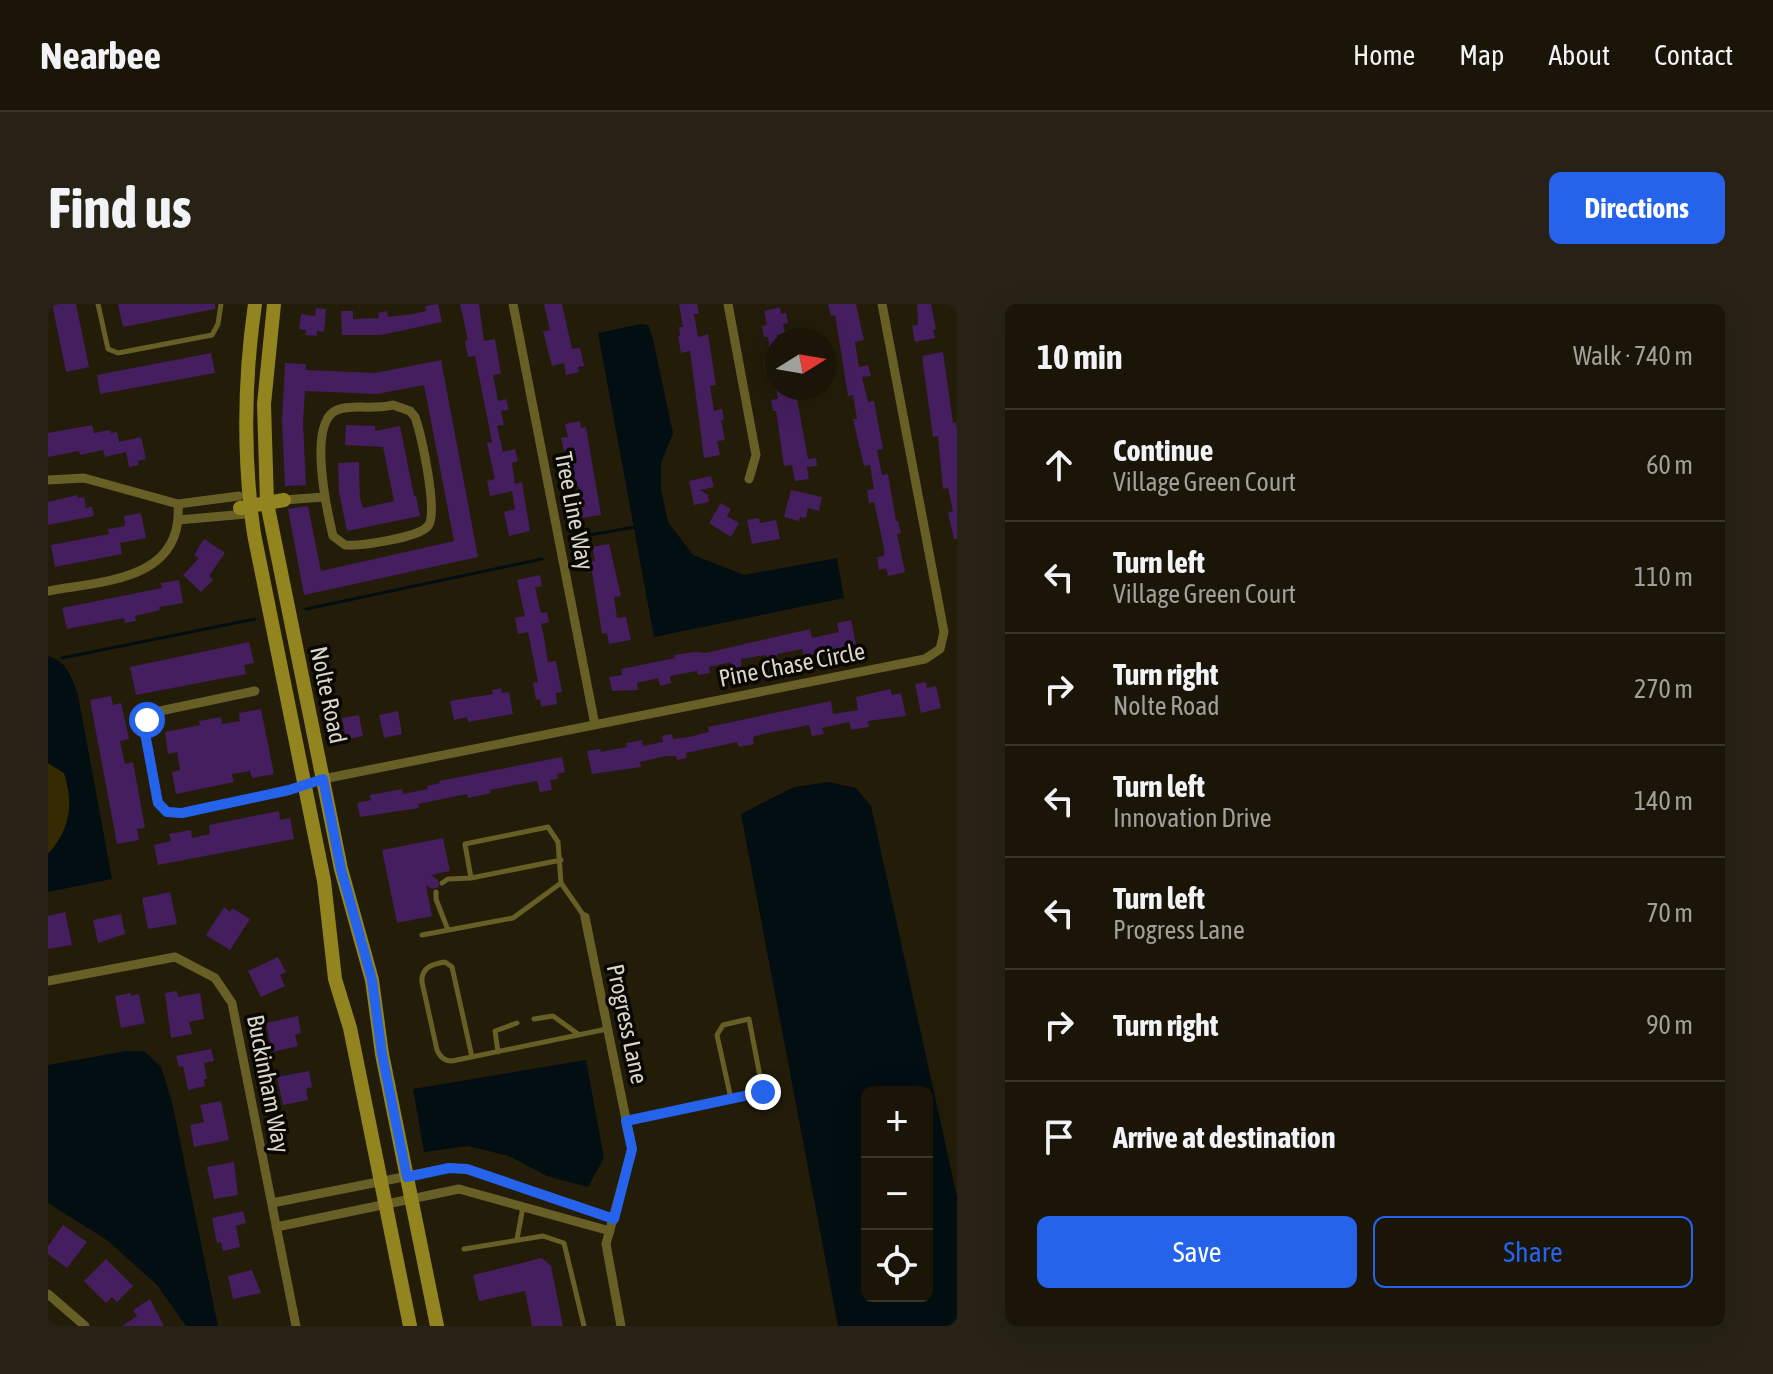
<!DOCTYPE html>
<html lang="en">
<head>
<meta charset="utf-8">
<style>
	body { margin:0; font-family:"Asap Condensed",sans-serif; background:#272215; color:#f1f3f6 }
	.controls { position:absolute; right:24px; bottom:24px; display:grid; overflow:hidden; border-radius:12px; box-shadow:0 8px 32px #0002 }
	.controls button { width:72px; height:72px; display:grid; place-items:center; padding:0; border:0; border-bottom:2px solid #383428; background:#1a1507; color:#f1f3f6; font:40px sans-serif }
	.compass { position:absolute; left:717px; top:24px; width:72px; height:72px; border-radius:50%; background:#1a1507; box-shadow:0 8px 32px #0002; rotate:79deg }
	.stop { position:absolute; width:24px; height:24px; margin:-18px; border:6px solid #2563eb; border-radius:50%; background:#fff }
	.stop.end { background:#2563eb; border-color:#fff; box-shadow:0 2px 8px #0008 }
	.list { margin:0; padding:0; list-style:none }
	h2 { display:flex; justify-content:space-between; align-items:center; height:104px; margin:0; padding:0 32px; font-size:34px }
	h2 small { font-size:26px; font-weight:400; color:#9f9f9b }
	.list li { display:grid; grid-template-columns:52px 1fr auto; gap:24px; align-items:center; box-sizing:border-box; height:112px; padding:0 32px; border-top:2px solid #383428 }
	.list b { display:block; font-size:30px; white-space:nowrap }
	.list p { margin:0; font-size:26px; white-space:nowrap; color:#9f9f9b }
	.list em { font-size:26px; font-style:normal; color:#9f9f9b }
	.actions { display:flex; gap:16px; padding:24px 32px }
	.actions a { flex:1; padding:18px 0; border:2px solid #2563eb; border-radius:12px; text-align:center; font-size:28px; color:#2563eb }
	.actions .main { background:#2563eb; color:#fff }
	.icon { flex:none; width:44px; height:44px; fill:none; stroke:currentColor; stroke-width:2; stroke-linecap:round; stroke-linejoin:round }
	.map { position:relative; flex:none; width:909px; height:1022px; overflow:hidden; border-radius:12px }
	header { display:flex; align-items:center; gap:48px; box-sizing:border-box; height:112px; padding:0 40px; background:#1a1507; border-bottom:2px solid #383428 }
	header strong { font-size:38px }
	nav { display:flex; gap:44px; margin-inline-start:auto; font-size:28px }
	.intro { display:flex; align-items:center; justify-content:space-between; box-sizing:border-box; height:192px; padding:0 48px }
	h1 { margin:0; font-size:56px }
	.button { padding:20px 36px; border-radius:12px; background:#2563eb; color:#fff; font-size:28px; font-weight:700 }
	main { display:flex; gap:48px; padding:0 48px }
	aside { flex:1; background:#1a1507; border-radius:12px; box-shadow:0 8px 32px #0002 }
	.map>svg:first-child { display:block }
</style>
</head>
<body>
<header>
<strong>Nearbee</strong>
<nav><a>Home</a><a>Map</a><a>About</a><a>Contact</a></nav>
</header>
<div class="intro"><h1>Find us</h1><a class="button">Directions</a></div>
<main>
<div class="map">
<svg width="909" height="1022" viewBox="0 0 909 1022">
	<rect width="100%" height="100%" fill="#221c09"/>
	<!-- green -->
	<path fill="#362a03" d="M0,459L16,469C26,500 23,526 0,550Z"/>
	<!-- water -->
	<path fill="#030e13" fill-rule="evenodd" d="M593,20L600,21L604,31L625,129L613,159V186L620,218L645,251L696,271L789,254L796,294L606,333L550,29Z
		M0,352C19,357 24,374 30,391L64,575L0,588V550C22,526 26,500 16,469L0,459Z
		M781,478L808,484L823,502L909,893V1022H790L693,510L746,483ZM879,788V992H819V788Z
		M78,747H96L113,763L124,798L170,1022H138L109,981L59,936L0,899V761Z
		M538,756L556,854L540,883L499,872L461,852L420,842L376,848L365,785Z"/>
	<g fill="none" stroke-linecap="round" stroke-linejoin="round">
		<!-- stream -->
		<path stroke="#030e13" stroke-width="3" d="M530,233L587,223
			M258,305L494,255
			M14,354L207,315"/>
	</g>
	<!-- building -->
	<path fill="#441e5e" d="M4,0H28L41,63L18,68Z
		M70,0H167V5L75,23Z
		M390,0L394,18L333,31H294L293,7H305V15L331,14L330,9L339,7L340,13L365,10L378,7L377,2Z
		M412,0H431L436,37L447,35L453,70L445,71L450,97L458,95L461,106L453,107L456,121L449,122L455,148L467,145L470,157L464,159L467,180L474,178L482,227L461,232L456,208L467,205L464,187L442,192L439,177L447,175L439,139L444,138L427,52L420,53L417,37L420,36Z
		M496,0H514L524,45L532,44L536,62L530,63L531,68L518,71L516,59L504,62L495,27L502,26Z
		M631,0H649L651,10H646L650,33L660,30L668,81L662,82L666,107L674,105L676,116H673L677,136L669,137L672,151L656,154L642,47L633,49L630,32H632L631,23H635Z
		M780,0H808L816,36L807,38L811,63L820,61L823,72L814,73L820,98L826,97L835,145L829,146L834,171L840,170L848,217H850L853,229L849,230L857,268L840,272L838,264L831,266L829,253L836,252V244L826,198L821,199L819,186L826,185L822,161L816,162L805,115H809L805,91L800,92L787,11L783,12Z
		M869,0H883L888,25L885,26L887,34L867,38L864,22L870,21Z
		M732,3L733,10L738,9L740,19L735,20L737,29L729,31V67L718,69L716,57L723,56L720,33H716L714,22L719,21L716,7Z
		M268,4L278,5L276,28L269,27V32L257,31L258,26L251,25L253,10L267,12Z
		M895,48L905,119L908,118L909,126V235H906L900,209L905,207L900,184L895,185L890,132L885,133L874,52Z
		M163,49L167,69L52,90L49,71Z
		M393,56L430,253L256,291L240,205L260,202L273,267L406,237L376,81L329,90L257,87L255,118L258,181L237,182L234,117L237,59L258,60V66L327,69Z
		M728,84H747L760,155L768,154L769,162L759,163L761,175L747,177L744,161L736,162L728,107H725L723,96L730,95Z
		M532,117L533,124L538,123L553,211L533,214L530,199L534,198L531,182L525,183L523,170H526L522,146L516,147L513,134L520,133L517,120Z
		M44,121L46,129L62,126L63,129L69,128L71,138L93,133L98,155L90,157L91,161L81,163L78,148L57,153L55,146L32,151L31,147L0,153V129Z
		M298,121L327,122V127L352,122L366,192H368L372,212L299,227L291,188L290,159L311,158L312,194L315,204L346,197L335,143L297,141Z
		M663,172L666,183L652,186L660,191L661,198L646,201L641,177Z
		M743,186L774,193L771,207L760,204L758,214L752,213L751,217L736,213Z
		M29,191L30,194L36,193L38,204L44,202L46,212L0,221V198Z
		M673,199L683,205L679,212L691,219L683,233L661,219Z
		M93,209L98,234L72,239L74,250L7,263L3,241L61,230L60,225L77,222L76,212Z
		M711,214L712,219L728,216L732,235L704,240L699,216Z
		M156,235L177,249L161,272L165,276L153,288L135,271L151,254L146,251Z
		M561,240L573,292L566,293L569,314L578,313L583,336L561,340L559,329L554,330L544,268L541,269L540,258L547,257L544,243Z
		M492,271L494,282L487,283L493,309L499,308L501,318L493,320L496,333L500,358L508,357L514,388L508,389L509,400L493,403L492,395L488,396L485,379L490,378L480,328L470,330L467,314L477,312L469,276Z
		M131,276L135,299L111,303L112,306L87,312L88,317L77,319L76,314L19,325L14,304L114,284L113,279Z
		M803,316L808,340L756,353L754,345L729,350L730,356L719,358L718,351L693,355L694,363L684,365L683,358L661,363L662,369L650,371L649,367L622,372L623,379L612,382L610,374L589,379L590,386L564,387L561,373L574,371L573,365L627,354L626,351L647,348L658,349L762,325L764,334L791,328L789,319Z
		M201,338L206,359L196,361L198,370L88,391L82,363Z
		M878,378L879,384L888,382L893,404L873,409L867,380Z
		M453,384L454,389L461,388L465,410L420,418L419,413L406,416L402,397L445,390L444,386Z
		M842,385L844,391L853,389L858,412L820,417L821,423L803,426L801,418L774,424L776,430L764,432L761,421L715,430L705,433L706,440L691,443L689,438L638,449L639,454L629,456L628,452H618L592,458L593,463L544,470L539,447L552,445L553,448L579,443L578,439L594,436L595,442L615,438L614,432L624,430L625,435L641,433L661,428L660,423L783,397L785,410L810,406L808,393Z
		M63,392L65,401L73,399L81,435L72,437L77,460L85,458L97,524L89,525L91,536L69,540L42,396Z
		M213,405L226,470L204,474L202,467L184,470L186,478L128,490L124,468L132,466L129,448L120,450L117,428L152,421L151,417L173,413L174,420L192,417L191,409Z
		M350,407L354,430L336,434L331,411Z
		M311,411L315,432L298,436L294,414Z
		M514,453L517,468L509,470L510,475L502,476L504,486L492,488L489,477L442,486L443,489L420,494L419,490L370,500L371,504L312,513L309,499L323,496L322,491L354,485L355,490L380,485L379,482L392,479L391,477Z
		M231,507L232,516L242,514L246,535L110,561L106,541L123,537L121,530L143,526L144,534L162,530L161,521Z
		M395,534L402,567L383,571L390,576L391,583L384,585L378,581L384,612L349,619L334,546Z
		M122,588L129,620L100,625L94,594Z
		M176,603L182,608L184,604L202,615L182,646L158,631Z
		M17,608L24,641L0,645V612Z
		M73,610L77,630L50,639L45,616Z
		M230,653L238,668L232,671L237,682L213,693L200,667Z
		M129,687L130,693L152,689L156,715L141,718L144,730L123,734L117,689Z
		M83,689V692L91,690L97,719L73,724L67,692Z
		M250,712L253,729L247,731L250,742L224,748L218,719Z
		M163,745L166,757L156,759L159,775H156L157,782L140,786L135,762L131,763L128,752Z
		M261,767L264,783L258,785L260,796L235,801L229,773Z
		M173,797L181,836L146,843L142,821L156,818L152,801Z
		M186,858L190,891L166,895L159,863Z
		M195,907L198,919L188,922L192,943L175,947L173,938L169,939L164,914Z
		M15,921L39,938L19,964L0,950V942Z
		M494,954L503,962L515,1022H484L477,987L431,997L425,971Z
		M58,955L85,982L69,998L64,993L58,999L36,977Z
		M204,966L213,989L185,995L180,972Z
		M102,995L116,1022H74L89,1012L85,1006Z"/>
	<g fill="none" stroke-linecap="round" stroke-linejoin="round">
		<!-- lane -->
		<path stroke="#675f26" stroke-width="5" d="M50,0L60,45L70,49L164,31L170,20L173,0
			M513,556L423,574L417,540L500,523L510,538L513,579L536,612
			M394,579L400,575L423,574
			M388,588V595L400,626
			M374,631L465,614L513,579
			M486,715L505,712L530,730
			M450,748L447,727L469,719
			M424,753L404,663L397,658C385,660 373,663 374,678L389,746C392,753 396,757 404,757L559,725
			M579,816L715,788L701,715L675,721L669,731L683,795
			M469,935L475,903
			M416,945L495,932L516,939L536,1022"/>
		<!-- street -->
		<path stroke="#675f26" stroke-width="9" d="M465,0L547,421
			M680,0L708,151L701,175
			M345,101L362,107L367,113C373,130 391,210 380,222C370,234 313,242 297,241L285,232C279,207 259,118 289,106C303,100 328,106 345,101Z
			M0,176L36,174L130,200L191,192
			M236,196L276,193
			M130,216L198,210
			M0,287C54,277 136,277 130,200
			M207,387L112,407L99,416L97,429L110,499L119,508L134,509L241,486L275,475L877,355L892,345L896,328L834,0
			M537,613L584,845L558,940L573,1022
			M0,677L127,653L167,674L184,699L248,1022
			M224,899L401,864L419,865L566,915
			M228,923L411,885L562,927
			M0,990L37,1022"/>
		<!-- secondary -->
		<path stroke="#92851f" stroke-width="14" d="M207,0C196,76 195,153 206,230L276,577L287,675L302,724L362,1022
			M226,0L216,100L219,199L293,565L324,676L334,750L389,1022
			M192,204L236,196"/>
	</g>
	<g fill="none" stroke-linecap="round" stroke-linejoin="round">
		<!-- route -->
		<path stroke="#2563eb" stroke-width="10" d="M99,416L97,429L110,499L119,508L134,509L241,486L275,475L293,565L324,676L334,750L359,873L401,864L419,865L566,915L584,845L578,817L715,788"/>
	</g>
	<g text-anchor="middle" stroke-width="7" stroke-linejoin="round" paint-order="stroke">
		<!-- street labels -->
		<g font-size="24" fill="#dad6cb" stroke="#090702">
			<text transform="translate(526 207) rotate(79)" y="8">Tree Line Way</text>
			<text transform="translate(744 361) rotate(-11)" y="8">Pine Chase Circle</text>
			<text transform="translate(280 391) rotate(78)" y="8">Nolte Road</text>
			<text transform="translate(579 720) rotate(78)" y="8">Progress Lane</text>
			<text transform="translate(220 780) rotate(79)" y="8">Buckinham Way</text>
		</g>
	</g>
</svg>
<div class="controls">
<button>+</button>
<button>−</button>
<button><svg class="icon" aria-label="locate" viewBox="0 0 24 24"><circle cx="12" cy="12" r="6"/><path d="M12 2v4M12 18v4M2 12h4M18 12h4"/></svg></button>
</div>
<svg class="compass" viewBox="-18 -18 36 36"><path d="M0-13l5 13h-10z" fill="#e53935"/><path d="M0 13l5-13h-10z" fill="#9f9f9b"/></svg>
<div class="stop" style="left:99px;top:416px"></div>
<div class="stop end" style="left:715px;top:788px"></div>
</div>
<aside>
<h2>10 min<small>Walk · 740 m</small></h2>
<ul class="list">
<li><svg class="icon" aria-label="ahead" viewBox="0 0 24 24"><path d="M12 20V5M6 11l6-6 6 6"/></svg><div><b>Continue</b><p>Village Green Court</p></div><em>60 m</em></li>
<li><svg class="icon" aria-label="left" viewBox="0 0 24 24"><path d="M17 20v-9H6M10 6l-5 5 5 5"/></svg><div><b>Turn left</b><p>Village Green Court</p></div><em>110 m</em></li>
<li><svg class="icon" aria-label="right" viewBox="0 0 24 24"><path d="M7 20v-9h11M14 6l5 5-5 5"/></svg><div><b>Turn right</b><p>Nolte Road</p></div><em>270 m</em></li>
<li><svg class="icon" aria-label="left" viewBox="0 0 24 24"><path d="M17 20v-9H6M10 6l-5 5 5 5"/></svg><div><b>Turn left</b><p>Innovation Drive</p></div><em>140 m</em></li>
<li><svg class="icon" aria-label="left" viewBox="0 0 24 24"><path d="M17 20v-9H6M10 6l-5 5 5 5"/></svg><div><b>Turn left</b><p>Progress Lane</p></div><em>70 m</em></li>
<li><svg class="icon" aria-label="right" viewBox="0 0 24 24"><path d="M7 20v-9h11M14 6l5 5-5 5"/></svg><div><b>Turn right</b></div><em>90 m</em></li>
<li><svg class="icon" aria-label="arrive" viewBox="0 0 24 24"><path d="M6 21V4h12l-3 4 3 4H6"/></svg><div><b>Arrive at destination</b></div></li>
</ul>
<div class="actions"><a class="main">Save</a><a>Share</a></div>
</aside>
</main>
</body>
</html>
